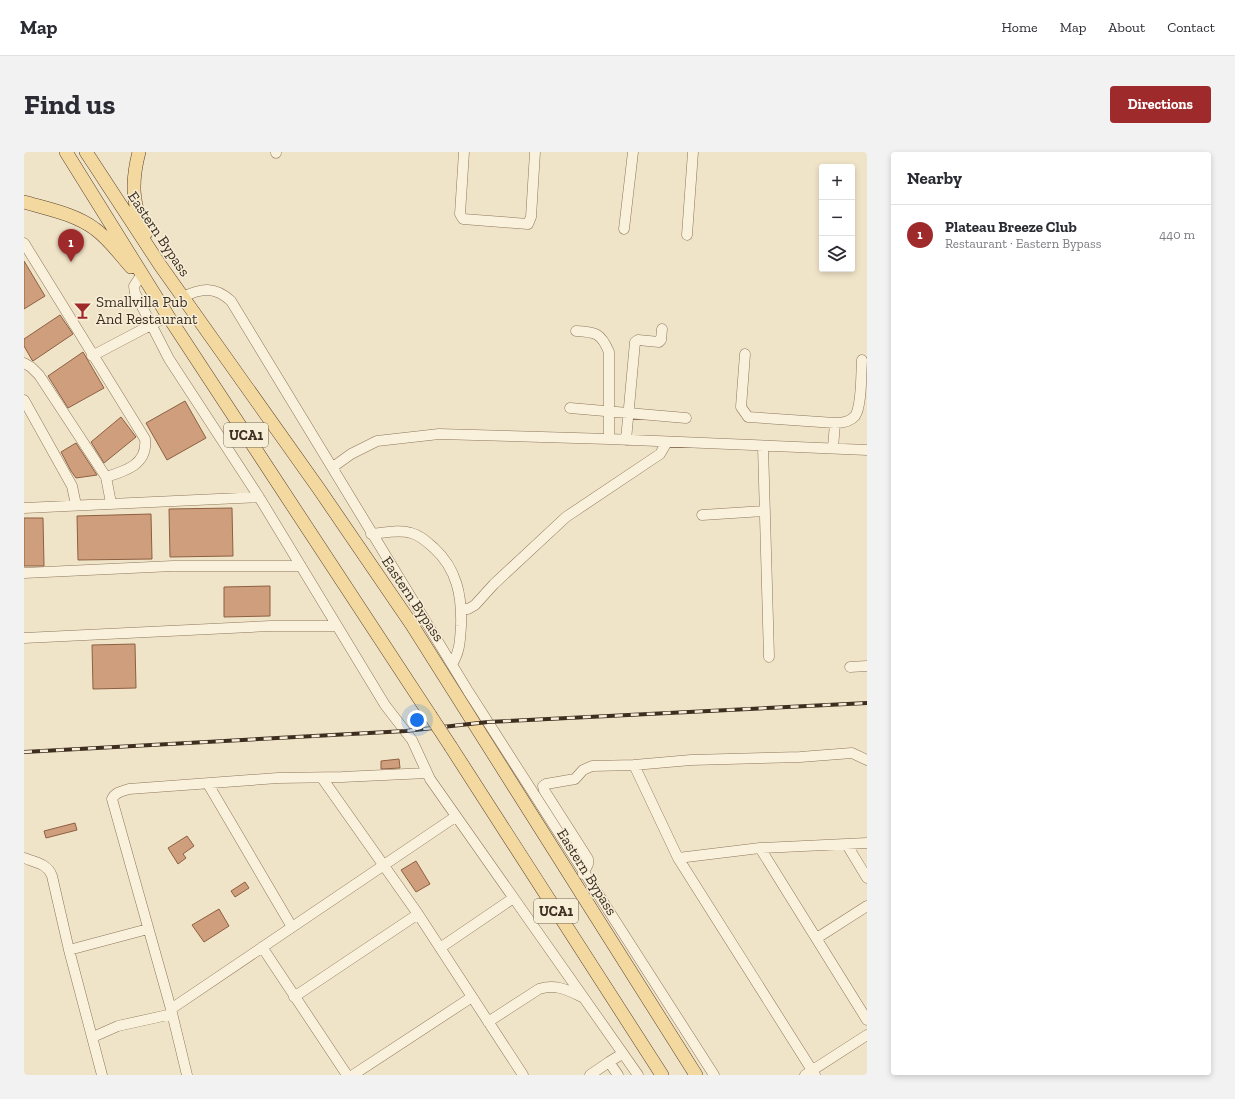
<!DOCTYPE html>
<html lang="en">
<head>
<meta charset="utf-8">
<style>
	body { margin:0; font-family:"Zilla Slab",serif; background:#f2f2f3; color:#2b2b33 }
	.controls { position:absolute; right:12px; top:12px; display:grid; overflow:hidden; border-radius:4px; box-shadow:0 2px 6px #0003 }
	.controls button { width:36px; height:36px; display:grid; place-items:center; padding:0; border:0; border-bottom:1px solid #e1e1e2; background:#fff; color:#2b2b33; font:20px sans-serif }
	.you { position:absolute; left:393px; top:568px; width:14px; height:14px; margin:-10px; border:3px solid #fff; border-radius:50%; background:#1a73e8; box-shadow:0 0 0 6px #1a73e833 }
	.badge { display:grid; place-items:center; width:26px; height:26px; border-radius:50%; background:#9e2a2b; color:#fff; font-size:13px; font-weight:700 }
	.pin { position:absolute; translate:-50% -33px; filter:drop-shadow(0 1px 2px #0008) }
	.pin::after { content:''; position:absolute; top:21px; width:14px; height:12px; background:inherit; clip-path:polygon(0 0,100% 0,50% 100%) }
	.list { margin:0; padding:0; list-style:none }
	h2 { display:flex; justify-content:space-between; align-items:center; height:52px; margin:0; padding:0 16px; font-size:17px }
	h2 small { font-size:13px; font-weight:400; color:#7c7c81 }
	.list li { display:grid; grid-template-columns:26px 1fr auto; gap:12px; align-items:center; box-sizing:border-box; height:60px; padding:0 16px; border-top:1px solid #e1e1e2 }
	.list b { display:block; font-size:15px; white-space:nowrap }
	.list p { margin:0; font-size:13px; white-space:nowrap; color:#7c7c81 }
	.list em { font-size:13px; font-style:normal; color:#7c7c81 }
	.icon { flex:none; width:22px; height:22px; fill:none; stroke:currentColor; stroke-width:2; stroke-linecap:round; stroke-linejoin:round }
	.map { position:relative; flex:none; width:843px; height:923px; overflow:hidden; border-radius:4px }
	header { display:flex; align-items:center; gap:24px; box-sizing:border-box; height:56px; padding:0 20px; background:#fff; border-bottom:1px solid #e1e1e2 }
	header strong { font-size:19px }
	nav { display:flex; gap:22px; margin-inline-start:auto; font-size:14px }
	.intro { display:flex; align-items:center; justify-content:space-between; box-sizing:border-box; height:96px; padding:0 24px }
	h1 { margin:0; font-size:28px }
	.button { padding:10px 18px; border-radius:4px; background:#9e2a2b; color:#fff; font-size:14px; font-weight:700 }
	main { display:flex; gap:24px; padding:0 24px }
	aside { flex:1; background:#fff; border-radius:4px; box-shadow:0 2px 6px #0003 }
	.map>svg:first-child { display:block }
</style>
</head>
<body>
<header>
<strong>Map</strong>
<nav><a>Home</a><a>Map</a><a>About</a><a>Contact</a></nav>
</header>
<div class="intro"><h1>Find us</h1><a class="button">Directions</a></div>
<main>
<div class="map">
<svg width="843" height="923" viewBox="0 0 843 923">
	<rect width="100%" height="100%" fill="#f0e4c8"/>
	<!-- building -->
	<path fill="#cf9f7d" stroke="#8d5f41" d="M0,109L21,144L0,157Z
		M36,163L49,182L9,209L8,208L0,194V187Z
		M59,200L80,236L44,256L24,224Z
		M161,249L182,286L143,308L122,271Z
		M97,265L112,285L80,311L67,290Z
		M52,291L73,323L52,326L47,319L37,300Z
		M208,356L209,404L146,405L145,357Z
		M127,362L128,407L54,408L53,364Z
		M0,366H19L20,414H0Z
		M246,434V464L200,465V435Z
		M111,492L112,536L69,537L68,493Z
		M375,607L376,616L357,617V609Z
		M51,671L53,678L22,686L20,679Z
		M163,684L170,694L159,702L162,706L154,712L144,696Z
		M392,709L406,732L392,740L377,718Z
		M221,730L225,736L211,745L207,739Z
		M195,757L205,774L180,790L168,773Z"/>
	<g fill="none" stroke-linecap="round" stroke-linejoin="round">
		<defs>
			<path id="minor" d="M440,0L436,62L439,67L504,72L507,65L511,0
				M252,1V0
				M600,77L609,0
				M663,83L669,0
				M0,91L121,287C124,312 102,319 82,325
				M116,125L110,134L111,141L145,207L235,345L361,553L388,588L406,627L614,923
				M159,145C177,136 191,134 207,149L444,539L690,923
				M552,179C572,180 577,181 585,200V287
				M721,202L717,255L724,265L811,271C819,271 826,270 831,264C838,254 837,221 838,208
				M68,204L144,164
				M0,211L7,215L15,223L82,325L87,351
				M0,248L48,334L52,353
				M546,256L662,266
				M602,288L611,190L614,188L635,190L637,188L638,177
				M739,294L745,505
				M809,296L811,271
				M309,315L327,302L353,289L415,282L585,287L843,298
				M0,356L235,345
				M678,363L741,359
				M347,382C360,381 375,377 387,381C396,383 403,390 410,396C433,417 438,444 437,474C436,488 436,500 428,512
				M0,421L149,414H277
				M437,457H444L451,453L470,432L542,365L636,302L643,290
				M0,486L247,474H313
				M826,515L843,514
				M298,626L394,762L499,923
				M184,632L268,775
				M823,693L843,726
				M736,696L843,691
				M0,706C11,710 24,712 28,724L45,798L78,923
				M654,706L736,696L843,868
				M559,722L564,712V707L520,638L519,634L522,632L551,627L559,618L568,614L610,613
				M793,786L843,754
				M238,795L323,923
				M416,796L488,747
				M45,798L124,777
				M270,845L394,762
				M147,857L431,665
				M464,870L515,837C530,832 542,837 556,844
				M69,885L94,874L148,862
				M163,923L147,857L88,647C91,640 99,639 105,637L254,626L318,625L403,621
				M329,923L448,845
				M566,923L585,910
				M594,923L585,910L598,902
				M781,923L843,883
				M791,923L654,706L610,613L667,608L776,605L828,601L843,608"/>
			<path id="major" d="M42,0L144,164L406,563
				M62,0L136,113L295,337L388,473L672,923
				M115,0C107,31 108,53 122,81
				M0,50C24,57 51,62 71,77C85,87 96,103 107,115
				M427,595L638,923"/>
		</defs>
		<!-- minor casing -->
		<use href="#minor" stroke="#8d765c" stroke-width="11"/>
		<!-- major casing -->
		<use href="#major" stroke="#5b4430" stroke-width="14"/>
		<!-- minor -->
		<use href="#minor" stroke="#faf1dc" stroke-width="10"/>
		<!-- major -->
		<use href="#major" stroke="#f3d9a0" stroke-width="13"/>
		<defs>
			<path id="rail" d="M0,600L382,579L464,570L843,551"/>
		</defs>
		<!-- rail casing -->
		<use href="#rail" stroke="#3d2e20" stroke-width="4"/>
		<!-- rail -->
		<use href="#rail" stroke="#f7eed8" stroke-width="2.5" stroke-dasharray="8" stroke-linecap="butt"/>
		<defs>
			<path id="major-bridge" d="M406,563L427,595"/>
		</defs>
		<!-- major-bridge casing -->
		<use href="#major-bridge" stroke="#5b4430" stroke-width="14" stroke-linecap="butt"/>
		<!-- major-bridge -->
		<use href="#major-bridge" stroke="#f3d9a0" stroke-width="13"/>
	</g>
	<!-- icons -->
	<defs>
		<symbol id="bar-bare" viewBox="-9 -9 18 18"><path d="M-6-5H6L.8 .8V4.5H3.5V6h-7V4.5H-.8V.8Z" fill="#9e2a2b" stroke="#f7eed8" stroke-width="2.5" paint-order="stroke"/></symbol>
	</defs>
	<g fill-rule="evenodd">
		<use href="#bar-bare" x="46" y="146" width="25" height="25"/>
	</g>
	<g text-anchor="middle" stroke-width="3" stroke-linejoin="round" paint-order="stroke">
		<!-- shield labels -->
		<g fill="#f7eed8" stroke="#756857" stroke-width="1">
			<rect x="200" y="271" width="44" height="24" rx="3"/>
			<rect x="510" y="747" width="44" height="24" rx="3"/>
		</g>
		<g font-size="14" font-weight="bold" fill="#3d2e20">
			<text x="222" y="288">UCA1</text>
			<text x="532" y="764">UCA1</text>
		</g>
		<!-- street labels -->
		<g font-size="15" fill="#3d2e20" stroke="#f7eed8">
			<text transform="translate(135 82) rotate(56)" y="5">Eastern Bypass</text>
			<text transform="translate(389 447) rotate(56)" y="5">Eastern Bypass</text>
			<text transform="translate(563 720) rotate(58)" y="5">Eastern Bypass</text>
		</g>
		<!-- poi labels -->
		<g font-size="15" fill="#3d2e20" stroke="#f7eed8" text-anchor="start">
			<text x="72" y="155">Smallvilla Pub<tspan x="72" dy="17">And Restaurant</tspan></text>
		</g>
	</g>
</svg>
<div class="controls">
<button>+</button>
<button>−</button>
<button><svg class="icon" aria-label="layers" viewBox="0 0 24 24"><path d="M12 4l9 5-9 5-9-5zM3 14l9 5 9-5"/></svg></button>
</div>
<div class="you"></div>
<div class="pin badge" style="left:47px;top:110px">1</div>
</div>
<aside>
<h2>Nearby<small></small></h2>
<ul class="list">
<li><span class="badge">1</span><div><b>Plateau Breeze Club</b><p>Restaurant · Eastern Bypass</p></div><em>440 m</em></li>
</ul>
</aside>
</main>
</body>
</html>
